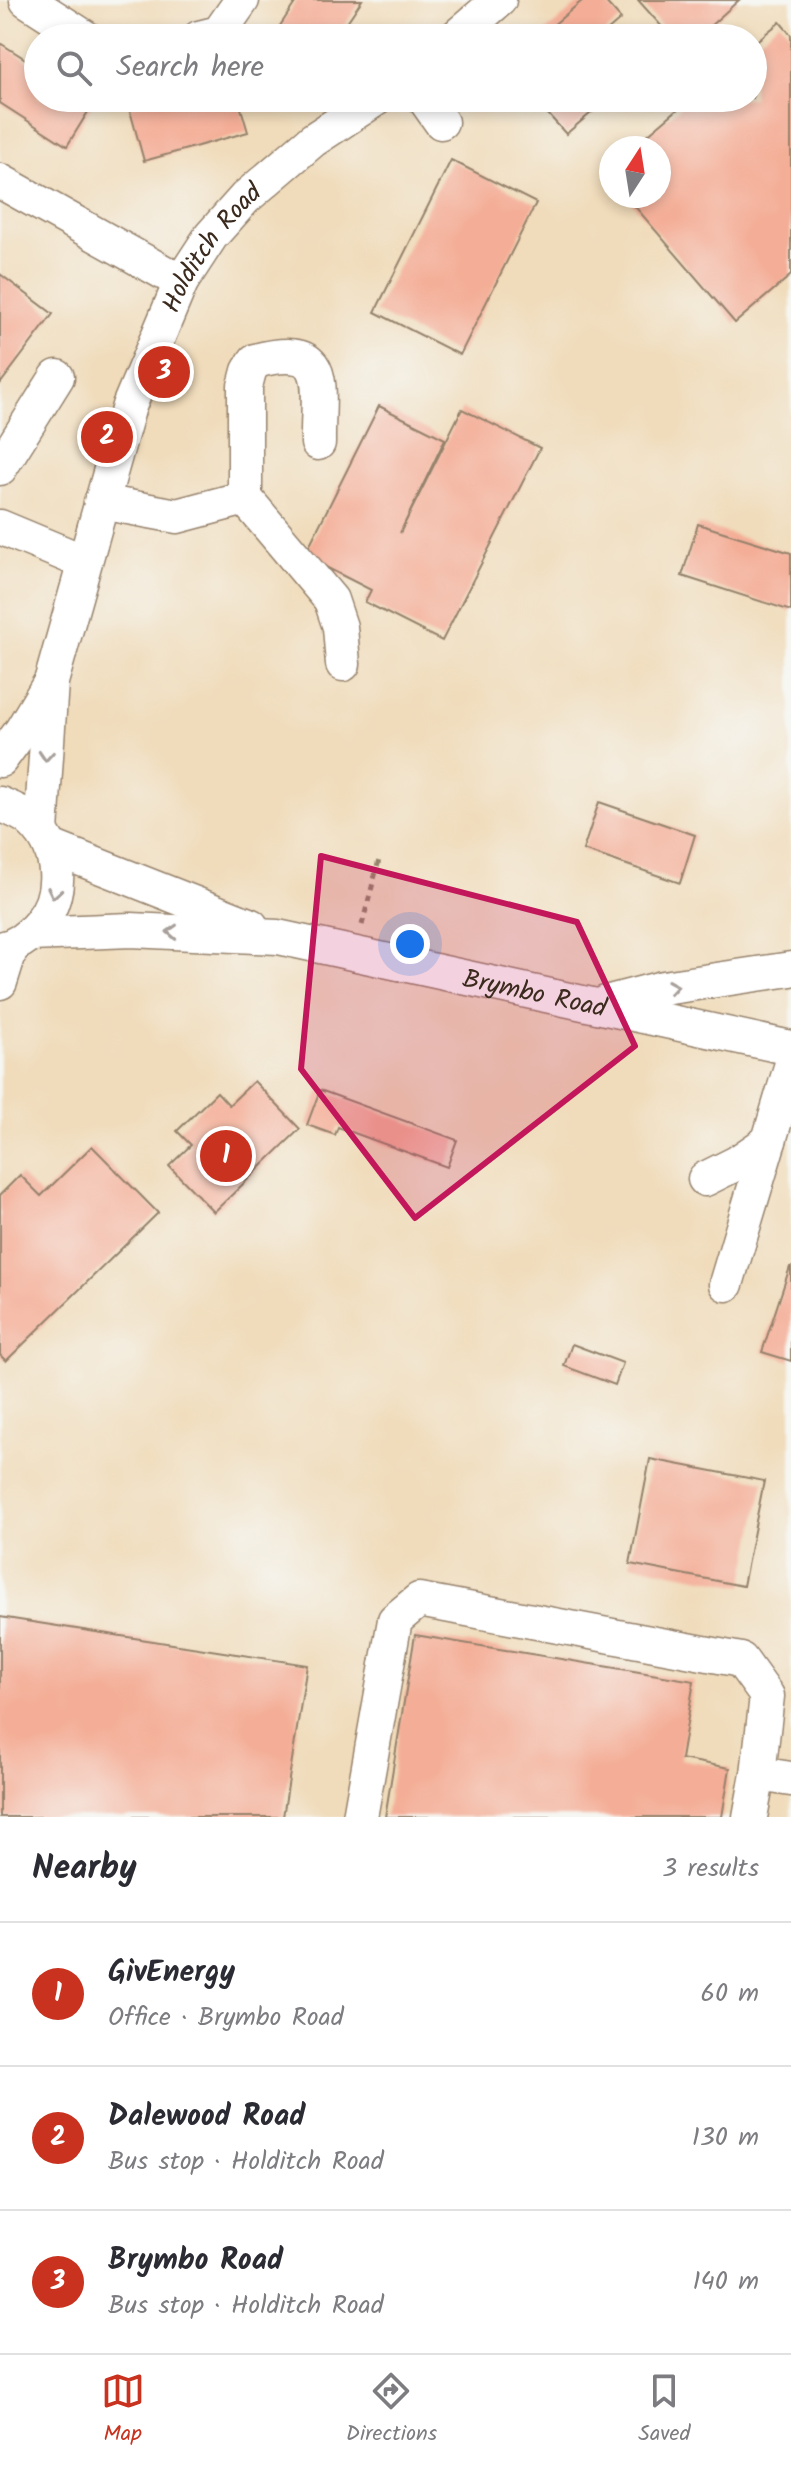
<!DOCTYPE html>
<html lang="en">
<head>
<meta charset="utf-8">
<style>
	body { margin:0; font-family:Kalam,sans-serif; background:#f2f2f3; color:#2b2b33 }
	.compass { position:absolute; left:599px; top:136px; width:72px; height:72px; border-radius:50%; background:#fff; box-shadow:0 4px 12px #0003; rotate:12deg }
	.you { position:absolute; left:410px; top:944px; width:28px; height:28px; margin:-20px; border:6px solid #fff; border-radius:50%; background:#1a73e8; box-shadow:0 0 0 12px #1a73e833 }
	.badge { display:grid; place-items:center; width:52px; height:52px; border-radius:50%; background:#c8321e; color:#fff; font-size:26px; font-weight:700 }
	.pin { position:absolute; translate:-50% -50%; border:4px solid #fff; box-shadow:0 2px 8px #0006 }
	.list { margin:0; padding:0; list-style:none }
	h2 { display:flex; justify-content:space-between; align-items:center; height:104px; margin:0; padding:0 32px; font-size:34px }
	h2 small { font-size:26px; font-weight:400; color:#7c7c81 }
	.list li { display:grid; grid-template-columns:52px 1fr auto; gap:24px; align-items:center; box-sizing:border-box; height:144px; padding:0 32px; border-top:2px solid #e1e1e2 }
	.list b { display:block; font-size:30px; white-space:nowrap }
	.list p { margin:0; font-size:26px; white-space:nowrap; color:#7c7c81 }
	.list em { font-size:26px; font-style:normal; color:#7c7c81 }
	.icon { flex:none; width:44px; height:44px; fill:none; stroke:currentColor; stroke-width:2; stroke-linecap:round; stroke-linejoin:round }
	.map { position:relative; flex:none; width:791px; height:1817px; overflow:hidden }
	.search { position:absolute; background:#fff; box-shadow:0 4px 12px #0003; left:24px; right:24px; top:24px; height:88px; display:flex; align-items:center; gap:20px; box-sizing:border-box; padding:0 28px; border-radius:44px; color:#7c7c81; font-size:30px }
	.sheet { height:536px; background:#fff }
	nav { display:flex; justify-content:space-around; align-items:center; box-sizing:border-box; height:112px; border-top:2px solid #e1e1e2; background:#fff; font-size:22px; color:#7c7c81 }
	nav a { display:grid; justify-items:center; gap:4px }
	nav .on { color:#c8321e }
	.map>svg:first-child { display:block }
</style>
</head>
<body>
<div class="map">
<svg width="791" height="1817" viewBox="0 0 791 1817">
	<rect width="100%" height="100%" fill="#f6f6f2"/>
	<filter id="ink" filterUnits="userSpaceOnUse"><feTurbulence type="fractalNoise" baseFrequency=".0125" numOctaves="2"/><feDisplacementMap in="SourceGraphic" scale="16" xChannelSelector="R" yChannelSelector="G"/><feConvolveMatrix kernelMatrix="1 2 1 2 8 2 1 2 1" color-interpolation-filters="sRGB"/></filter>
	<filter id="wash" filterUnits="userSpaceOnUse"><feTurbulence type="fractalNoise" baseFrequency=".006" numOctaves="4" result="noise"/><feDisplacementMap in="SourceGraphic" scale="32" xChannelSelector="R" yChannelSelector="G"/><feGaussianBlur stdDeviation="1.8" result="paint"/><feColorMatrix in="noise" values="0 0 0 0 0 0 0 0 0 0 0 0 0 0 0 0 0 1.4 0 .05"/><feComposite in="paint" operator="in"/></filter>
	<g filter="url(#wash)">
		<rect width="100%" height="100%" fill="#f0dbba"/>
		<g id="blocks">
			<!-- building -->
			<path fill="#f4ae97" d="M297,0H362L336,38H272Z
				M583,0H604L621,19L599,38H538Z
				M638,0H739L697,38H672Z
				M780,22L791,35V275L735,323L626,196H659V148H632L691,98H753V44Z
				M0,43L38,67V98H88L94,102L67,146L0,103Z
				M161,98H238L248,132L144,161L129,107Z
				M567,98H601L604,102L566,134L548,114Z
				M451,160L536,203L460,355L375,312Z
				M0,274L53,314L0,384Z
				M379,406L445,439L400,533L462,409L540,448L442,641L365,602L371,590L304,556Z
				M698,524L791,553V611L682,576Z
				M599,802L695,835L680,883L583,850Z
				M254,1081L300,1129L214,1212L169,1166L191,1145L177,1131L217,1092L229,1105Z
				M320,1090L457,1140L447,1167L338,1127L335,1135L307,1125Z
				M92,1146L158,1213L6,1361L0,1355V1195L20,1175L41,1196Z
				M790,1267H791V1361L762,1352Z
				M572,1344L623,1363L615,1385L564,1366Z
				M650,1459L764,1481L743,1586L630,1564Z
				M0,1617L307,1665L283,1817H0Z
				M415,1635L694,1681L681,1759L730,1768L722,1817H385Z"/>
		</g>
	</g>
	<g filter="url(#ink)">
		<use href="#blocks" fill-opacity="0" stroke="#96826c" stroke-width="2"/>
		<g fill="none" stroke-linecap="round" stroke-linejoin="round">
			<defs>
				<g id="minor">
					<path d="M27,0L86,38"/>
					<path d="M199,38L219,33L242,0"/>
					<path d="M455,38L499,0"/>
					<path d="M424,98L441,122"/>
					<path d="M0,181L181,282"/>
					<path d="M318,443C317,385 334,341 255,361L249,371L245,386V498L331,600L340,627L343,664"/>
					<path d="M0,468L57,377"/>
					<path d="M101,502L177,516L245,498"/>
					<path d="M0,527L84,562"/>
					<path d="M0,760L22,730L49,685"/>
					<path d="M0,804C9,808 20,812 28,818C60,844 66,891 40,923C30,936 17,946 0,949"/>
					<path id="s1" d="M41,831L51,682L129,406L181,282L211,236L245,198L313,140L377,98"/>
					<path d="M51,847L251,926"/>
					<path id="s2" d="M31,934L131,930L278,937L791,1048"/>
					<path d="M0,982L11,947"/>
					<path d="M606,1003L663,988L791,969"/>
					<path d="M705,1179L737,1163L769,1141"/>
					<path d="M726,1284L791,1067"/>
					<path d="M360,1817L395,1620L419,1600L741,1660L767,1696L758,1774"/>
					<path d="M750,1817L758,1774L791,1779"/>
				</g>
			</defs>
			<!-- minor casing -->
			<use href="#minor" stroke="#96826c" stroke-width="37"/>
			<!-- path -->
			<path stroke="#96826c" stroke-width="5" stroke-dasharray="6 6" stroke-linecap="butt" d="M362,925L379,860"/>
			<!-- minor -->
			<use href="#minor" stroke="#fff" stroke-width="34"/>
		</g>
		<!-- one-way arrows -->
		<defs><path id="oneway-chevron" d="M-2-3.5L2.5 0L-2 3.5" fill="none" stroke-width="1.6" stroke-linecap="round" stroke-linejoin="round" transform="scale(2)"/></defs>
		<g stroke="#a79f9a">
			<use href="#oneway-chevron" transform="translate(46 756) rotate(94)"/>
			<use href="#oneway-chevron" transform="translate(54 893) rotate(102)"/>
			<use href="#oneway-chevron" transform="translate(172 932) rotate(-177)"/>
			<use href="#oneway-chevron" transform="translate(673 987) rotate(-9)"/>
		</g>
	</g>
	<!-- marked area -->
	<path fill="#c2185b" fill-opacity="0.2" stroke="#c2185b" stroke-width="6" stroke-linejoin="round" d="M321,856L577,922L635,1046L415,1218L301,1069Z"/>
	<g text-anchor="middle" stroke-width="6" stroke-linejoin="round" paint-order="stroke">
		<!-- street labels -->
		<g font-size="26" fill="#3b2a1e" stroke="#f6f6f2">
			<text dy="9" stroke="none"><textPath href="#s1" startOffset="616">Holditch Road</textPath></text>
			<text dy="9" stroke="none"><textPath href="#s2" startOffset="510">Brymbo Road</textPath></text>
		</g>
	</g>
</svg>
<svg class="compass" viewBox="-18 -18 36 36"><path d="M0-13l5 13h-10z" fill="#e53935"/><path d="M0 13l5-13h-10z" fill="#7c7c81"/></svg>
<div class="you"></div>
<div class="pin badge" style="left:226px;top:1156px">1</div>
<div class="pin badge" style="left:107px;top:437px">2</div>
<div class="pin badge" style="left:164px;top:372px">3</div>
<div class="search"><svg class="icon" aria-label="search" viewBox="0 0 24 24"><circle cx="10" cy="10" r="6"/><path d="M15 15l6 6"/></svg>Search here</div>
</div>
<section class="sheet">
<h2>Nearby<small>3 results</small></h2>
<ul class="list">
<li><span class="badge">1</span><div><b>GivEnergy</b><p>Office · Brymbo Road</p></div><em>60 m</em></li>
<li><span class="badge">2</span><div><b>Dalewood Road</b><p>Bus stop · Holditch Road</p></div><em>130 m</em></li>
<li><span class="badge">3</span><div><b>Brymbo Road</b><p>Bus stop · Holditch Road</p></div><em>140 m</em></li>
</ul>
</section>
<nav>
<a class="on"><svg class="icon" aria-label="map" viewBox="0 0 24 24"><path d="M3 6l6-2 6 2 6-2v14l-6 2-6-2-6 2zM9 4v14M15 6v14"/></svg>Map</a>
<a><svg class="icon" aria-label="directions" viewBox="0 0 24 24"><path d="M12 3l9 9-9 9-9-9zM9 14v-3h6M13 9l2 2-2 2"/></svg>Directions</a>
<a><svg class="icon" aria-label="saved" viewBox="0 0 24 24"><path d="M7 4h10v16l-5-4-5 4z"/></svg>Saved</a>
</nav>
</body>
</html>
